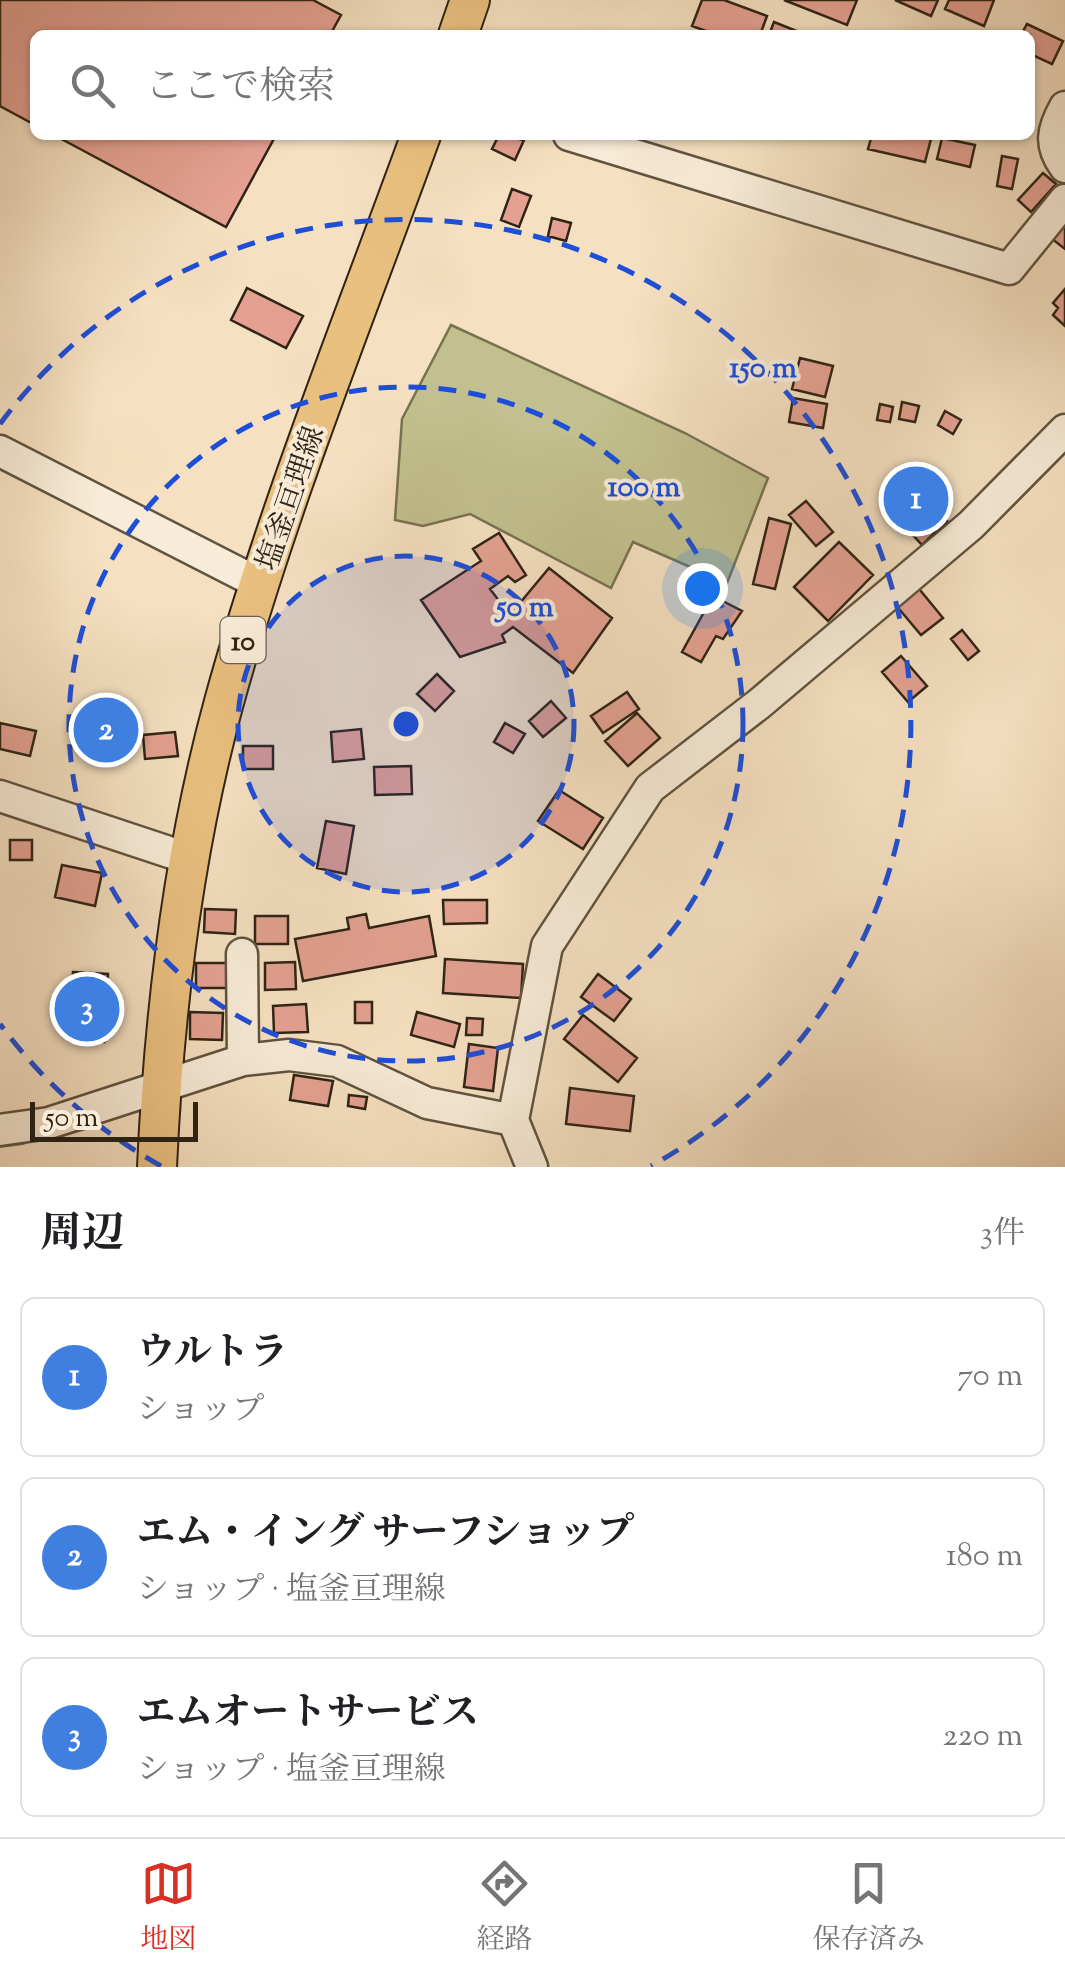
<!DOCTYPE html>
<html lang="ja">
<head>
<meta charset="utf-8">
<style>
	body { margin:0; font-family:"Sorts Mill Goudy","Noto Serif JP",serif; background:#f6f6f6; color:#202124 }
	.scale { position:absolute; left:30px; bottom:25px; width:168px; box-sizing:border-box; padding-left:10px; border:5px solid #2f2414; border-top:0; font-size:28px; line-height:35px; white-space:nowrap; color:#2f2414; -webkit-text-stroke:8px #f8ebd7; paint-order:stroke }
	.you { position:absolute; left:702px; top:588px; width:35px; height:35px; margin:-25px; border:8px solid #fff; border-radius:50%; background:#1a73e8; box-shadow:0 0 0 15px #1a73e833 }
	.badge { display:grid; place-items:center; width:65px; height:65px; border-radius:50%; background:#d93025; color:#fff; font-size:32px; font-weight:700 }
	.pin { position:absolute; translate:-50% -50%; border:5px solid #fff; box-shadow:0 2px 10px #0006 }
	.list { margin:0; padding:0; list-style:none }
	h2 { display:flex; justify-content:space-between; align-items:center; height:130px; margin:0; padding:0 40px; font-size:42px }
	h2 small { font-size:32px; font-weight:400; color:#757577 }
	.list li { display:grid; grid-template-columns:65px 1fr auto; gap:30px; align-items:center; box-sizing:border-box; height:160px; margin:0 20px 20px; padding:0 20px; border:2px solid #e0e0e0; border-radius:15px }
	.list b { display:block; font-size:38px; white-space:nowrap }
	.list p { margin:0; font-size:32px; white-space:nowrap; color:#757577 }
	.list em { font-size:32px; font-style:normal; color:#757577 }
	.icon { flex:none; width:55px; height:55px; fill:none; stroke:currentColor; stroke-width:2; stroke-linecap:round; stroke-linejoin:round }
	.map { position:relative; flex:none; width:1065px; height:1167px; overflow:hidden }
	.search { position:absolute; background:#fff; box-shadow:0 2px 8px #0004; left:30px; right:30px; top:30px; height:110px; display:flex; align-items:center; gap:25px; box-sizing:border-box; padding:0 35px; border-radius:15px; color:#757577; font-size:38px }
	.sheet { height:670px; background:#fff }
	nav { display:flex; justify-content:space-around; align-items:center; box-sizing:border-box; height:140px; border-top:2px solid #e0e0e0; background:#fff; font-size:28px; color:#757577 }
	nav a { display:grid; justify-items:center; gap:5px }
	nav .on { color:#d93025 }
	.map>svg:first-child { display:block }
</style>
</head>
<body>
<div class="map">
<svg width="1065" height="1167" viewBox="0 0 1065 1167">
	<rect width="100%" height="100%" fill="#f5e0c1"/>
	<filter id="stains"><feTurbulence type="fractalNoise" baseFrequency=".002" numOctaves="4"/><feColorMatrix values="0 0 0 0 .2 0 0 0 0 .09 0 0 0 0 .02 0 0 0 .5 -.17"/></filter>
	<radialGradient id="worn" r=".72"><stop offset=".6" stop-color="#630" stop-opacity="0"/><stop offset="1" stop-color="#630" stop-opacity=".3"/></radialGradient>
	<!-- green -->
	<path fill="#c2c08e" stroke="#787251" stroke-width="2.5" d="M451,325L685,433L768,478L727,583L633,542L611,588L470,514L423,526L395,520L402,419Z"/>
	<g fill="none" stroke-linecap="round" stroke-linejoin="round">
		<!-- stream -->
		<path stroke="#708074" stroke-width="6" d="M51,1137L96,1124
			M0,1145L23,1142"/>
	</g>
	<!-- building -->
	<path fill="#e4a192" stroke="#2f2414" stroke-width="2.5" d="M0,0H313L341,15L330,35H35V125L0,106Z
		M702,0H724L767,16L760,35H717L692,26Z
		M784,0H857L847,25Z
		M895,0H938L931,16Z
		M949,0H994L984,26L945,9Z
		M774,22L804,34L803,35H769Z
		M1027,24L1063,41L1052,64L1030,54V35H1021Z
		M54,135H276L226,227Z
		M499,135L524,140L515,160L492,149Z
		M872,135H932L925,162L868,149Z
		M942,138L975,145L970,167L937,159Z
		M1002,156L1018,159L1012,189L997,186Z
		M1043,173L1056,184L1031,212L1018,200Z
		M512,189L531,196L519,227L501,220Z
		M552,218L571,223L566,241L548,236Z
		M1065,220V249L1051,238Z
		M247,288L303,316L286,348L231,320Z
		M1065,289V326L1053,315L1058,308L1053,303Z
		M800,358L833,366L825,397L792,389Z
		M793,398L827,404L823,428L789,422Z
		M902,402L919,406L915,422L899,419Z
		M880,404L893,407L890,422L877,420Z
		M945,411L961,420L953,434L938,425Z
		M911,471L925,488L899,509L885,492Z
		M926,499L947,521L922,545L901,522Z
		M806,501L833,532L816,546L789,515Z
		M769,518L791,524L775,589L753,584Z
		M499,533L526,575L515,582L508,576L490,589L510,615L549,568L612,618L573,673L513,627L502,635L505,642L460,657L421,600L481,561L473,549Z
		M839,542L873,575L828,621L794,587Z
		M911,579L943,618L921,635L889,597Z
		M713,596L742,611L723,639L716,636L701,662L682,652Z
		M962,630L979,651L968,660L951,639Z
		M901,656L927,686L908,702L882,672Z
		M437,674L454,691L435,711L417,694Z
		M627,692L639,709L603,733L591,716Z
		M551,701L566,718L543,737L529,721Z
		M91,705L137,729L124,754L77,729Z
		M637,713L660,738L628,766L605,741Z
		M0,723L36,731L30,756L0,749Z
		M505,723L525,734L513,753L494,742Z
		M361,729L364,759L333,762L331,732Z
		M175,732L178,756L145,759L143,735Z
		M243,746H273V769H243Z
		M411,766L412,794L375,795L374,767Z
		M559,790L603,818L583,849L538,821Z
		M326,821L354,826L346,874L317,868Z
		M10,840H32V860H10Z
		M62,865L102,873L95,906L55,897Z
		M443,900H487V923L444,924Z
		M205,909L236,910L235,934L204,932Z
		M366,914L369,928L429,916L436,956L303,981L295,939L349,929L347,918Z
		M255,916H288V944H255Z
		M445,959L523,964L521,998L443,993Z
		M295,962L296,989L265,990V963Z
		M196,963H229L228,988H196Z
		M73,972L108,974L104,1042L69,1040Z
		M598,974L631,999L614,1021L581,997Z
		M355,1002H372V1023H355Z
		M306,1004L308,1032L274,1033L273,1006Z
		M190,1012L223,1013L222,1040L190,1039Z
		M417,1012L460,1024L454,1047L411,1035Z
		M583,1015L637,1058L618,1082L564,1039Z
		M467,1018L483,1019L482,1035H466Z
		M469,1044L498,1048L493,1091L464,1087Z
		M294,1075L333,1081L328,1106L290,1100Z
		M570,1088L634,1096L630,1131L566,1124Z
		M349,1095L367,1097L365,1109L348,1106Z"/>
	<g fill="none" stroke-linecap="round" stroke-linejoin="round">
		<defs>
			<path id="minor" d="M1065,107C1052,130 1049,145 1065,167
				M569,135L1009,269L1065,200
				M0,451L260,584
				M0,796L190,859
				M242,954L243,1060
				M0,1130L49,1123L243,1060L289,1055L337,1061L427,1103L513,1120
				M532,1167L513,1120L547,946L650,788L759,704L971,525L1065,430"/>
			<path id="major" d="M458,35L470,0
				M157,1167C164,1012 183,852 224,702C277,509 353,322 421,135"/>
		</defs>
		<!-- minor casing -->
		<use href="#minor" stroke="#60533f" stroke-width="35"/>
		<!-- major casing -->
		<use href="#major" stroke="#2f2414" stroke-width="42"/>
		<!-- minor -->
		<use href="#minor" stroke="#f8ebd7" stroke-width="30"/>
		<!-- major -->
		<use href="#major" stroke="#eac080" stroke-width="38"/>
	</g>
	<!-- distance rings -->
	<circle cx="406" cy="724" r="168" fill="#1d4ed8" fill-opacity=".12"/>
	<g fill="none" stroke="#1d4ed8" stroke-width="5" stroke-dasharray="18 12">
		<circle cx="406" cy="724" r="168"/>
		<circle cx="406" cy="724" r="337"/>
		<path d="M161 1166A505 505 0 0 1 0 1024M0 424A505 505 0 1 1 651 1166"/>
	</g>
	<g text-anchor="middle" stroke-width="8" stroke-linejoin="round" paint-order="stroke">
		<!-- shield labels -->
		<rect fill="#f8ebd7" stroke="#6b604e" stroke-width="2.5" x="220.5" y="617" width="45" height="46" rx="8"/>
		<g font-size="28" font-weight="bold" fill="#2f2414">
			<text x="243" y="650">10</text>
		</g>
		<!-- street labels -->
		<g font-size="30" fill="#2f2414" stroke="#f8ebd7">
			<text transform="translate(290 498) rotate(-71)" y="10">塩釜亘理線</text>
		</g>
	</g>
	<circle cx="406" cy="724" r="15" fill="#1d4ed8" stroke="#f8ebd7" stroke-width="5"/>
	<g font-size="30" text-anchor="middle" font-weight="bold" fill="#1d4ed8" stroke="#f8ebd7" stroke-width="8" stroke-linejoin="round" paint-order="stroke">
		<text x="763" y="377">150 m</text>
		<text x="644" y="496">100 m</text>
		<text x="525" y="616">50 m</text>
	</g>
	<rect width="100%" height="100%" filter="url(#stains)"/>
	<rect width="100%" height="100%" fill="url(#worn)"/>
</svg>
<div class="scale">50 m</div>
<div class="you"></div>
<div class="pin badge" style="left:916px;top:499px;background:#3f7fe0">1</div>
<div class="pin badge" style="left:106px;top:730px;background:#3f7fe0">2</div>
<div class="pin badge" style="left:87px;top:1009px;background:#3f7fe0">3</div>
<div class="search"><svg class="icon" aria-label="search" viewBox="0 0 24 24"><circle cx="10" cy="10" r="6"/><path d="M15 15l6 6"/></svg>ここで検索</div>
</div>
<section class="sheet">
<h2>周辺<small>3件</small></h2>
<ul class="list">
<li><span class="badge" style="background:#3f7fe0">1</span><div><b>ウルトラ</b><p>ショップ</p></div><em>70 m</em></li>
<li><span class="badge" style="background:#3f7fe0">2</span><div><b>エム・イング サーフショップ</b><p>ショップ · 塩釜亘理線</p></div><em>180 m</em></li>
<li><span class="badge" style="background:#3f7fe0">3</span><div><b>エムオートサービス</b><p>ショップ · 塩釜亘理線</p></div><em>220 m</em></li>
</ul>
</section>
<nav>
<a class="on"><svg class="icon" aria-label="map" viewBox="0 0 24 24"><path d="M3 6l6-2 6 2 6-2v14l-6 2-6-2-6 2zM9 4v14M15 6v14"/></svg>地図</a>
<a><svg class="icon" aria-label="directions" viewBox="0 0 24 24"><path d="M12 3l9 9-9 9-9-9zM9 14v-3h6M13 9l2 2-2 2"/></svg>経路</a>
<a><svg class="icon" aria-label="saved" viewBox="0 0 24 24"><path d="M7 4h10v16l-5-4-5 4z"/></svg>保存済み</a>
</nav>
</body>
</html>
